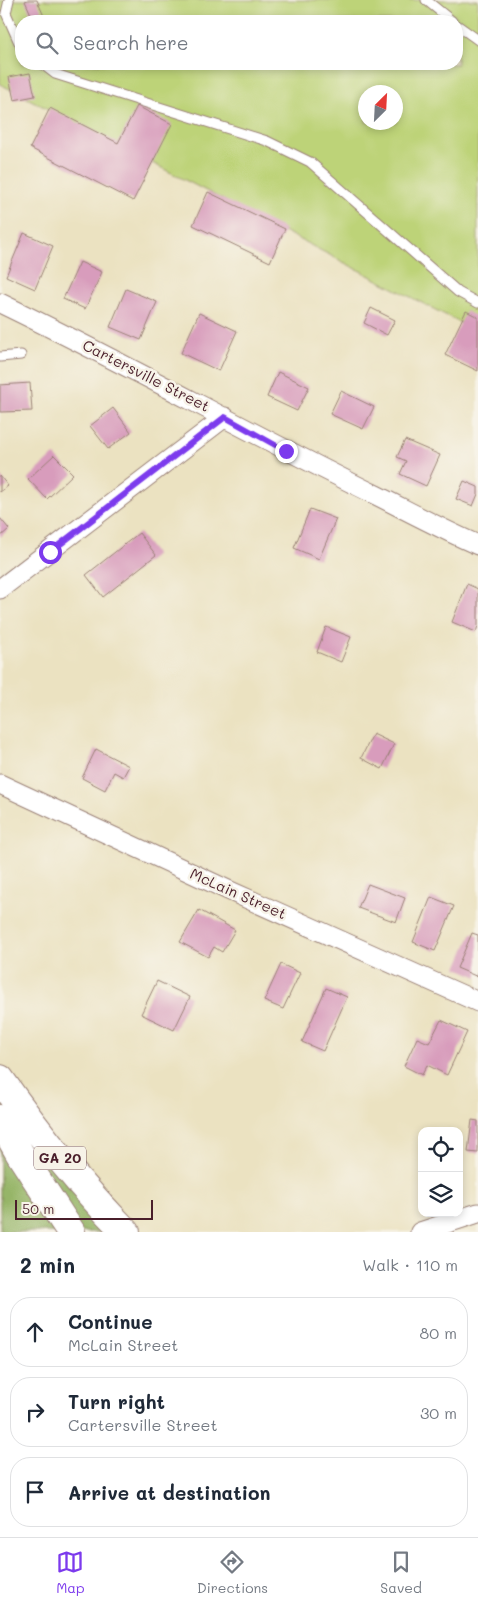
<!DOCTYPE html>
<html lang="en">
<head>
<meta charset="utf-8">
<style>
	body { margin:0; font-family:Mali,sans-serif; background:#f6f6f7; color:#1f2937 }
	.controls { position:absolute; right:15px; bottom:15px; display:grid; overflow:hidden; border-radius:10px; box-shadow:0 2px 8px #0003 }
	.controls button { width:45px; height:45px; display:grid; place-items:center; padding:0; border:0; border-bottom:1px solid #e0e1e3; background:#fff; color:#1f2937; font:25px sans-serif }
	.compass { position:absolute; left:358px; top:85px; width:45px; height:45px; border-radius:50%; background:#fff; box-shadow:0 2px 8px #0003; rotate:24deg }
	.scale { position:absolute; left:15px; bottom:12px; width:138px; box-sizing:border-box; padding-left:5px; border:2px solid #4a1f2b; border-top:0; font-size:14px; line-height:18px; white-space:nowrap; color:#4a1f2b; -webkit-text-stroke:4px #f7f3e8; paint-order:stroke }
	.stop { position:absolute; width:15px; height:15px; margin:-11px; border:4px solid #7c3aed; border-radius:50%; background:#fff }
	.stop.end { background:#7c3aed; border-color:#fff; box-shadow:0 1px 5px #0008 }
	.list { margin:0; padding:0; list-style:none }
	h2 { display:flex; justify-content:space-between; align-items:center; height:65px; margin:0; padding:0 20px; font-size:21px }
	h2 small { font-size:16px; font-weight:400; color:#747a83 }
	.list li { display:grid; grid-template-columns:32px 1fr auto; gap:15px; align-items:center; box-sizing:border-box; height:70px; margin:0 10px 10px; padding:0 10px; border:1px solid #e0e1e3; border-radius:20px }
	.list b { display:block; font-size:19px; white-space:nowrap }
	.list p { margin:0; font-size:16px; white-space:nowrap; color:#747a83 }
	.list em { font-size:16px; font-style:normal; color:#747a83 }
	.icon { flex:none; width:28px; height:28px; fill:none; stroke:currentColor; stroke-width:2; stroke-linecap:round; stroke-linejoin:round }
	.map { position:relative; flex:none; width:478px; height:1232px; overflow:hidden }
	.search { position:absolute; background:#fff; box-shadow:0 2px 8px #0003; left:15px; right:15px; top:15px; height:55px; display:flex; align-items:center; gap:12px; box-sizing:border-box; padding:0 18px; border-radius:20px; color:#747a83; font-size:19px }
	.sheet { height:305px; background:#fff }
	nav { display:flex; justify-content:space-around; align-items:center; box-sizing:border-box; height:70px; border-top:1px solid #e0e1e3; background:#fff; font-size:14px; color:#747a83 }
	nav a { display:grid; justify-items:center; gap:2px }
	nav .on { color:#7c3aed }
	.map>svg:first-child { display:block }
</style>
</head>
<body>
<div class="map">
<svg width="478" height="1232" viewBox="0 0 478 1232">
	<rect width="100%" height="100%" fill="#f7f3e8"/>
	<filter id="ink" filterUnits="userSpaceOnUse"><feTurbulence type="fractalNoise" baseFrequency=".02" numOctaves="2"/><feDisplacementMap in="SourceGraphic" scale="10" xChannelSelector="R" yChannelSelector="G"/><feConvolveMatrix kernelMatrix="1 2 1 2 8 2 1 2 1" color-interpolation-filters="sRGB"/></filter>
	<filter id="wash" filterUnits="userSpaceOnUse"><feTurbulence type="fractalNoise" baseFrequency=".0096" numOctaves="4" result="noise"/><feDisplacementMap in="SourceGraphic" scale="20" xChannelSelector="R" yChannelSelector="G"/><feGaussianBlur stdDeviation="1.12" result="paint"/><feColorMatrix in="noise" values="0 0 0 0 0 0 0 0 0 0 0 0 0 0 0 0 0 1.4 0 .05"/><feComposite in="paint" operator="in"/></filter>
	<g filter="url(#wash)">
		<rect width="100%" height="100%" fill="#ebe2c1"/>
		<!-- green -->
		<path fill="#bdd378" stroke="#847952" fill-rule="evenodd" d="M0,0H478V332L0,84ZM21,21H457V64H21ZM366,92H396V122H366Z"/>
		<!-- forest -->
		<path fill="#96b568" stroke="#706a4a" d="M0,1101L112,1232H0Z"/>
		<g id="blocks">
			<!-- building -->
			<path fill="#d89cbc" d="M28,0H37L46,21H34L25,1Z
				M30,73L35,96L14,100L9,77Z
				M137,106L172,124L133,201L30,148L50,108L118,143Z
				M208,192L285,229L270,262L193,225Z
				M24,233L53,246L35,289L6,276Z
				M80,262L102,272L85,309L63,299Z
				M126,289L157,302L141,340L110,327Z
				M371,308L395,320L387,335L364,323Z
				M466,311L478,317V371L445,355Z
				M199,313L237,331L219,371L181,353Z
				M278,372L309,387L297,411L267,397Z
				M30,383L32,411L0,412V385Z
				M341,391L374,407L363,429L330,414Z
				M113,408L131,432L108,449L90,426Z
				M405,440L440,455L426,486L400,474L406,461L397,457Z
				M54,455L73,474L47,499L28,479Z
				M0,476L8,486L0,492Z
				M464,481L478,487V494L473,506L456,499Z
				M310,509L336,519L319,559L294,548Z
				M0,518L9,529L0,537Z
				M139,533L156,555L103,597L86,575Z
				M467,584L478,589V626L476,632L452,622Z
				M326,627L351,637L341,662L317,652Z
				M373,734L394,744L382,769L361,758Z
				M96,749L129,766L123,777L114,772L105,790L82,778Z
				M368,884L405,898L396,922L358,908Z
				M431,897L454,906L435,951L413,942Z
				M199,910L235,930L222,952L214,947L208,957L180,942Z
				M472,933L478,935V977L457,968Z
				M281,964L300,973L283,1009L264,1001Z
				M157,981L190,997L174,1030L141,1014Z
				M326,988L347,997L323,1051L302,1042Z
				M441,1020L467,1032L447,1075L427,1065L422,1075L404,1066L417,1038L429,1043Z
				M472,1120L478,1121V1153L468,1152Z"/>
		</g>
	</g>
	<g filter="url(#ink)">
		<use href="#blocks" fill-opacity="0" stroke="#9a8076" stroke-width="1"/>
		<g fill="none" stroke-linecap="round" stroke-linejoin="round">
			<defs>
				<path id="lane" d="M9,0L6,13L21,47
					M426,0L452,21
					M457,25L478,40
					M42,64L55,74L267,141L310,162L458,292L478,303
					M0,357L21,355"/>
				<path id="street" d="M0,303C127,364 249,433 376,495C410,512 443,530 478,545
					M0,589L225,417
					M0,784L228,890L478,1002
					M420,1232L478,1213"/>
				<path id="highway" d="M0,1079C38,1133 79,1185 126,1232
					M0,1119L20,1154L71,1232"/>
			</defs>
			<!-- lane casing -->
			<use href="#lane" stroke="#9a8076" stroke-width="11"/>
			<!-- street casing -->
			<use href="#street" stroke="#9a8076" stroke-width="21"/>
			<!-- highway casing -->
			<use href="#highway" stroke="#9a8076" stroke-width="30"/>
			<!-- lane -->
			<use href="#lane" stroke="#fff" stroke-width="9"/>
			<!-- street -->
			<use href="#street" stroke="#fff" stroke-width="19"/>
			<!-- highway -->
			<use href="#highway" stroke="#fff" stroke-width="28"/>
		</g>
	</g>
	<g fill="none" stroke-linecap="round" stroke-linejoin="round" filter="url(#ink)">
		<!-- route -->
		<path stroke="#7c3aed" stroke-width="6" d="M50,552L225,417L286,451"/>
	</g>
	<g text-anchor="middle" stroke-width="5" stroke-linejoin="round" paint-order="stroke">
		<!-- shield labels -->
		<rect fill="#f7f3e8" stroke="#7e5f64" stroke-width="1" x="34" y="1146.5" width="52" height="23" rx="4"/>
		<g font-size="14" font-weight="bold" fill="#4a1f2b">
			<text x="60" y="1163">GA 20</text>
		</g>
		<!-- street labels -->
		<g font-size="15" fill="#4a1f2b" stroke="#f7f3e8">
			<text transform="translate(146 376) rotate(27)" y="5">Cartersville Street</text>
			<text transform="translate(238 894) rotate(24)" y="5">McLain Street</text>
		</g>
	</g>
</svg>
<div class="controls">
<button><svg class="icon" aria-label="locate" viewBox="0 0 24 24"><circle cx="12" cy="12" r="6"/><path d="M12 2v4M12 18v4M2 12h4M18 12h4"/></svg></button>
<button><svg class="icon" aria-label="layers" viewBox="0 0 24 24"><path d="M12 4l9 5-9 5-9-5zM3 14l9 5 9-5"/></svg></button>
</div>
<svg class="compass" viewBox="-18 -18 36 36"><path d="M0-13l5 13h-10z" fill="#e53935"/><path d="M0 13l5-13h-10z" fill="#747a83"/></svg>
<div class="scale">50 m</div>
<div class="stop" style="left:50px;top:552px"></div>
<div class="stop end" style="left:286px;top:451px"></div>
<div class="search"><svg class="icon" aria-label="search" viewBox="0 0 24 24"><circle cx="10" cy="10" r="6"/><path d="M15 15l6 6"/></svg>Search here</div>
</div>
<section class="sheet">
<h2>2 min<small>Walk · 110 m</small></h2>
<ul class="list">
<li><svg class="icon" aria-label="ahead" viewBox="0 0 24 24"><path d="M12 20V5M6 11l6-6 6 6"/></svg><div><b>Continue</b><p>McLain Street</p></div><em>80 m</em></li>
<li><svg class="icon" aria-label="right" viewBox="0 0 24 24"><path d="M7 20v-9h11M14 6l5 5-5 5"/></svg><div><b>Turn right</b><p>Cartersville Street</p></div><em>30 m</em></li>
<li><svg class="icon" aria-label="arrive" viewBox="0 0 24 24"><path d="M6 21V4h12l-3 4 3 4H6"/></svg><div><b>Arrive at destination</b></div></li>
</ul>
</section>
<nav>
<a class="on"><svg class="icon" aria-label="map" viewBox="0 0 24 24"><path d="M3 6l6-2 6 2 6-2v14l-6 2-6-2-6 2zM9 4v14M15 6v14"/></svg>Map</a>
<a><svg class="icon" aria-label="directions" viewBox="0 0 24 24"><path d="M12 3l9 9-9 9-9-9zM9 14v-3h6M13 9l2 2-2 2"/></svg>Directions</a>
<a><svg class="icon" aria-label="saved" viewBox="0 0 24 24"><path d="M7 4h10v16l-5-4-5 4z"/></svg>Saved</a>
</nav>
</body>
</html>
